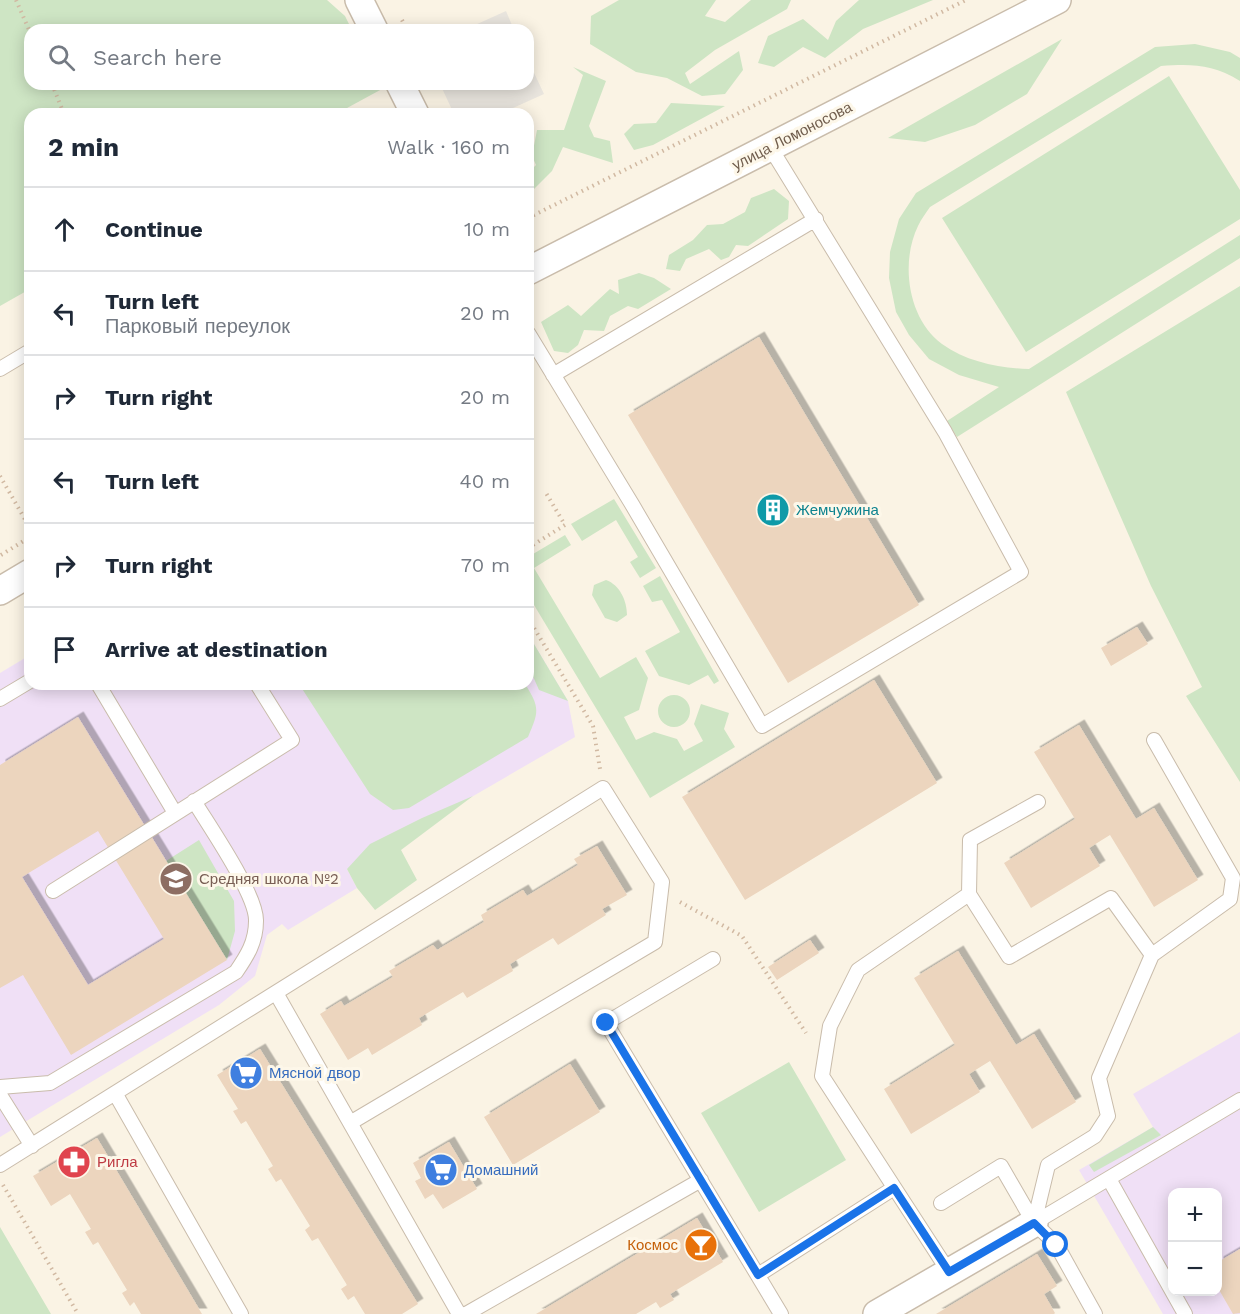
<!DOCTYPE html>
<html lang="en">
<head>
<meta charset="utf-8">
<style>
	body { margin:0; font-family:"Work Sans",sans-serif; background:#f2f2f3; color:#1f2937 }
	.controls { position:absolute; right:18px; bottom:18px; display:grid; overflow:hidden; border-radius:12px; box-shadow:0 3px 15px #0003 }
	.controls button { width:54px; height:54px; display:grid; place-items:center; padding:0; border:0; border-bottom:2px solid #e0e1e3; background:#fff; color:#1f2937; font:30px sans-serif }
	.stop { position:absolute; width:18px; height:18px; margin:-14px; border:4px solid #1a73e8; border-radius:50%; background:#fff }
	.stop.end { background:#1a73e8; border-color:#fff; box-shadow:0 2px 6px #0008 }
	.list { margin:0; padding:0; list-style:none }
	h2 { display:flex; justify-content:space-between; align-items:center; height:78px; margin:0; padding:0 24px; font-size:26px }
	h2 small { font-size:20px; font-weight:400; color:#747a83 }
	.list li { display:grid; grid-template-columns:39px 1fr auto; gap:18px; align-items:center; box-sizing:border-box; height:84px; padding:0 24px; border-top:2px solid #e0e1e3 }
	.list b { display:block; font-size:22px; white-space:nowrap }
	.list p { margin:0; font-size:20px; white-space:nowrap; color:#747a83 }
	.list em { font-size:20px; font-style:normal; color:#747a83 }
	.icon { flex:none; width:33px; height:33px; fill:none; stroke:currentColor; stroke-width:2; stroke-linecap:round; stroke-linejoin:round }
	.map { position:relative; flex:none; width:1240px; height:1314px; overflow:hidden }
	.search { position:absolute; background:#fff; box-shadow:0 3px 15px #0003; left:24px; top:24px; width:510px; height:66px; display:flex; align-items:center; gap:15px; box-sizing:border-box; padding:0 21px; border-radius:18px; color:#747a83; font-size:22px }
	.panel { position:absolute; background:#fff; box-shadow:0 3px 15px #0003; left:24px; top:108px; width:510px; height:582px; border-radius:18px }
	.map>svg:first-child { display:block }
</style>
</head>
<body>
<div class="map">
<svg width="1240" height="1314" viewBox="0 0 1240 1314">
	<defs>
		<filter id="shadow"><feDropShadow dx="5.5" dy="-5.5" stdDeviation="0" flood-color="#0004"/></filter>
	</defs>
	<rect width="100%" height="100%" fill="#faf3e4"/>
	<!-- industrial -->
	<path fill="#e9e5de" d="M506,11L514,30H464Z
		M528,60L544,94L500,114H454L440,84H528Z"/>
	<!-- education -->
	<path fill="#f0e0f6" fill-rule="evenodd" d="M528,634L568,701L575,737L347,869L357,888L288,930L282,924L267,935L255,976L219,1005L0,1137V673L30,655V684H528Z
		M1240,1032V1314H1163L1079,1170L1153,1127L1133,1094ZM1172,1192H1218V1292H1172Z"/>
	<!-- green -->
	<path fill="#cee5c4" d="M0,0H327L345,16L352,30H30V84H380L382,89L336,114H30V289L0,306Z
		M619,0H716L705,16L725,22L751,0H791L787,9L715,50L685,73L690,84L739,51L743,70L725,94L702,96L667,78L636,72L590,44L591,16Z
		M859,0H933L863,29L825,58L803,47L774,67L758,63L768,36L803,19L828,40L836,21Z
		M1062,39L1027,94L975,125L925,142L888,138Z
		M1195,44L1230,52L1240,58V81C1212,64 1192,64 1161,66L930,207C926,213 921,219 918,226C900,263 908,319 942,344C967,362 999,368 1029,369L1240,235V258L957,437L947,421L999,387L959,375L929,359L909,335L896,312L889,278L890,252L899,219L916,193L1155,47Z
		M573,67L606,81L589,126L594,137L610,141L613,163L563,147L552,171L528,195V173L536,165L532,156L537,130H564L583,75Z
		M1169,76L1240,190V219L1026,352L942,218Z
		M671,103L725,106L653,145L634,150L624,134L634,124L656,123Z
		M774,189L789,201L788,219L748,246L736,245L729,257L721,260L709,249L686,259L680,271L666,269L669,255L693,240L707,225L723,224L745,212L751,198Z
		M639,273L654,278L671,289L638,309L628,306L610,316L604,331L584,330L578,345L568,353L554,351L541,322L568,305L581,316L610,289L619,294L618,280Z
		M1240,286V782L1186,696L1202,687L1151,586L1066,392Z
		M614,499L656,568L640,578L630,562L638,557L616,520L582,541L571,524Z
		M565,535L571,545L534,568L600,678L636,657L648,678L639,710L624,717L636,740L654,732L677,739L684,751L703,741L694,724L701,704L729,713L724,729L735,747L650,798L528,595V557Z
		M660,576L719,681L714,684L708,675L689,685L659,676L645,651L680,632L662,600L652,602L643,586Z
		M606,580C620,585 627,601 627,615L617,622L605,618L592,595L594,585Z
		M528,634L568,701L539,690L528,665Z
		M299,684H525C540,707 539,712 528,737L409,808L393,810L370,794Z
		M658 711a16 16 0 1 1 32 0a16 16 0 1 1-32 0Z
		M473,796L401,850L417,880L375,910L357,888L347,869L370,844L422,818Z
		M199,840L234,901L235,931L227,960L166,861Z
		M789,1062L846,1160L759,1212L701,1113Z
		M1153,1127L1161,1135L1094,1172L1089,1165Z
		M0,1227L51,1314H0Z"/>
	<!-- building -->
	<path fill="#ecd5be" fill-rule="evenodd" filter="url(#shadow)" d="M759,337L919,605L788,683L628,415Z
		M1137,627L1148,644L1111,666L1101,648Z
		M874,680L937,783L745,900L682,797Z
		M78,717L227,960L71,1055L23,975L0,988V765ZM98,831L164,939L88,985L22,877Z
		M1079,725L1136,819L1154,808L1198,880L1154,907L1110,835L1089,848L1100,866L1031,908L1004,863L1075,819L1034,752Z
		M597,846L627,895L602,909L606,915L558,945L553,938L510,964L513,971L467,998L463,992L419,1018L422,1025L372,1055L368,1048L348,1060L320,1014L341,1001L344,1006L393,977L389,971L433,945L437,950L484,922L481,915L523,890L527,896L578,865L574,859Z
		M810,940L819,953L777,980L768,967Z
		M958,951L1016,1045L1034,1034L1076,1102L1032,1129L990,1061L969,1074L980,1092L911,1134L884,1089L955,1045L914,978Z
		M260,1049L418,1304L402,1314H365L354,1296L348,1300L341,1289L347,1285L318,1238L312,1241L305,1230L310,1226L281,1179L276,1182L268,1169L273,1166L246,1121L241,1124L233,1111L238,1109L217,1075Z
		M570,1064L600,1112L513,1165L484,1117Z
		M97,1138L115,1168L202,1314H141L134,1302L130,1306L122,1293L127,1290L98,1242L93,1245L85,1232L91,1229L70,1194L51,1206L33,1176Z
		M449,1142L477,1189L443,1209L433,1194L425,1199L415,1181L421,1178L413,1163Z
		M697,1218L723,1262L670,1294L674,1300L660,1308L656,1302L636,1314H536Z
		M1240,1249V1313L1233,1314L1218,1288V1262Z
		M1037,1254L1057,1286L1044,1294L1055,1313L1054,1314H936Z"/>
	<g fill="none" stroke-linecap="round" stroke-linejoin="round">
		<defs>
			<path id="service" d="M528,333L633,506L762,726L1021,572L945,432L770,147
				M0,369L30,351
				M553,375L816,219
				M98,684L175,813
				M0,699L30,681
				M53,891L292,740L257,684
				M969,894L1009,957L1111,898L1152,955
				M713,959L606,1023L781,1314
				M276,993L459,1314
				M0,1087L50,1083L236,972C247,956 256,942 256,921C257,895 209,826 194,801
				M115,1093L241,1314
				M0,1095L32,1146
				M0,1165L603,788L662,882L655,942L350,1123
				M1109,1179L1185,1314
				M941,1203L1001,1166L1034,1223L1056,1244L1095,1314
				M1034,1223L1048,1165L1095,1136L1108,1116L1099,1078L1152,955L1230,899L1233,878L1154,740
				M1034,1223L1240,1100
				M949,1272L822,1076L830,1026L858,970L969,894L970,840L1038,802
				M758,1275L894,1188
				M466,1314L701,1180"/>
			<path id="minor" d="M359,0L374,30
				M400,84L415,114
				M528,271L1057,0
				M0,591L30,573
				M877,1314L1034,1223"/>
		</defs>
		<!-- service casing -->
		<use href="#service" stroke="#c9bcab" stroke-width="16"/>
		<!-- minor casing -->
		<use href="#minor" stroke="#c9bcab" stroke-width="30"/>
		<!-- path -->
		<path stroke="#d1b9a2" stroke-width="4" stroke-dasharray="1.5 4.5" stroke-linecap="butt" d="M16,0L30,32
			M402,20L407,30
			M52,84L64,114
			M528,218L966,0
			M0,476L30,528
			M528,548L565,525L546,493
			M1,555L30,537
			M528,618L593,726L600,769
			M680,902L742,936L806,1033
			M3,1185L78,1314"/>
		<!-- service -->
		<use href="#service" stroke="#fff" stroke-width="14"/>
		<!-- minor -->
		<use href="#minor" stroke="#fff" stroke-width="27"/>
	</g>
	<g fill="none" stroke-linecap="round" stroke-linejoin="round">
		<!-- route -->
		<path stroke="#1a73e8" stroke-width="8" d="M606,1023L758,1275L894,1188L949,1272L1034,1223L1056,1245"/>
	</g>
	<!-- icons -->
	<defs>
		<symbol id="building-disc" viewBox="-11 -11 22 22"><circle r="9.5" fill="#0f9aa8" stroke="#fdf7e9"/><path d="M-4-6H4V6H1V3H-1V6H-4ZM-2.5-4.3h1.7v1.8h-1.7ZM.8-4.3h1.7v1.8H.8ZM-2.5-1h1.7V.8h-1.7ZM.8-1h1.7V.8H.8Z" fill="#fff"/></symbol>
		<symbol id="school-disc" viewBox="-11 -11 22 22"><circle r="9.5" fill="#8d6e63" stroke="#fdf7e9"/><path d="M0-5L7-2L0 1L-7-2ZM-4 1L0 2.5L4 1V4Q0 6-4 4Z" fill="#fff"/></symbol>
		<symbol id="supermarket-disc" viewBox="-11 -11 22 22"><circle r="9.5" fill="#3f7fe0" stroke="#fdf7e9"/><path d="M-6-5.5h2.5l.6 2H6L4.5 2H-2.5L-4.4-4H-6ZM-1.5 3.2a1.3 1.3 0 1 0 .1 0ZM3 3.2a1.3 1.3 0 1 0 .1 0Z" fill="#fff"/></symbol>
		<symbol id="pharmacy-disc" viewBox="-11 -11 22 22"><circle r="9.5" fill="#e0444e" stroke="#fdf7e9"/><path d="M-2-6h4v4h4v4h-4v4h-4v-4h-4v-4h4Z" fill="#fff"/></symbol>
		<symbol id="bar-disc" viewBox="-11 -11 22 22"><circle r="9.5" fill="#e8710a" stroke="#fdf7e9"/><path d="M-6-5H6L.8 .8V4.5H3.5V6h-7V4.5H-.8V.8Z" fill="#fff"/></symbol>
	</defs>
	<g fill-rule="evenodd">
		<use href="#building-disc" x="754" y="491" width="38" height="38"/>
		<use href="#school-disc" x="157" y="860" width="38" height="38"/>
		<use href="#supermarket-disc" x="227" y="1054" width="38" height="38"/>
		<use href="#pharmacy-disc" x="55" y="1143" width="38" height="38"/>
		<use href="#supermarket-disc" x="422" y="1151" width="38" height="38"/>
		<use href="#bar-disc" x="682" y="1226" width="38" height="38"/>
	</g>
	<g text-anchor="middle" stroke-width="6" stroke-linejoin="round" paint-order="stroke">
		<!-- street labels -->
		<g font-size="15" fill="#6f5c4c" stroke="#fdf7e9">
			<text transform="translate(792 136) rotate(-27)" y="5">улица Ломоносова</text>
		</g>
		<!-- culture labels -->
		<g font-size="15" fill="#0d838f" stroke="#fdf7e9" text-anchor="start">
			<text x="796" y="515">Жемчужина</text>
		</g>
		<!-- education labels -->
		<g font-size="15" fill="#785e54" stroke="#fdf7e9" text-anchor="start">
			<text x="199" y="884">Средняя школа №2</text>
		</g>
		<!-- shop labels -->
		<g font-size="15" fill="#366cbe" stroke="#fdf7e9" text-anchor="start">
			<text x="269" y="1078">Мясной двор</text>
			<text x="464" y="1175">Домашний</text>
		</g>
		<!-- health labels -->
		<g font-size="15" fill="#be3a42" stroke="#fdf7e9" text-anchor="start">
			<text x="97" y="1167">Ригла</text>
		</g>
		<!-- food labels -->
		<g font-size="15" fill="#c56008" stroke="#fdf7e9" text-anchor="end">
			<text x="678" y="1250">Космос</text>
		</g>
	</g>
</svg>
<div class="controls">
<button>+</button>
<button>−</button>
</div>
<div class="stop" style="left:1056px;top:1245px"></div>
<div class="stop end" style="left:606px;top:1023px"></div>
<div class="search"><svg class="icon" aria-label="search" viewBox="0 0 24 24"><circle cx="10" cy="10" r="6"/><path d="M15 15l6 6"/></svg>Search here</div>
<section class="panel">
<h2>2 min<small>Walk · 160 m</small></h2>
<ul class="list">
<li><svg class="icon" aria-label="ahead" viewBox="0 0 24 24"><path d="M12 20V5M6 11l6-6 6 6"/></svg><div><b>Continue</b></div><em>10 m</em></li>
<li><svg class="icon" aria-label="left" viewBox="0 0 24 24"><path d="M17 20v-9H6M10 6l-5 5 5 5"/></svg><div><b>Turn left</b><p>Парковый переулок</p></div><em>20 m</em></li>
<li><svg class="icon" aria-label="right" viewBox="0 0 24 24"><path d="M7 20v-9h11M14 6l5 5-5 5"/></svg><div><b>Turn right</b></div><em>20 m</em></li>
<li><svg class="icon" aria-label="left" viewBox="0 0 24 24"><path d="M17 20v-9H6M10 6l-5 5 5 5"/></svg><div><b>Turn left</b></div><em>40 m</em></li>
<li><svg class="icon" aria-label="right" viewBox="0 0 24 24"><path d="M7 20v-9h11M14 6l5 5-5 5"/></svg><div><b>Turn right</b></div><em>70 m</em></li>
<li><svg class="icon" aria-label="arrive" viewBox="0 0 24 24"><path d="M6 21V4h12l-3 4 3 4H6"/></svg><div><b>Arrive at destination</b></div></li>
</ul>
</section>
</div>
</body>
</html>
